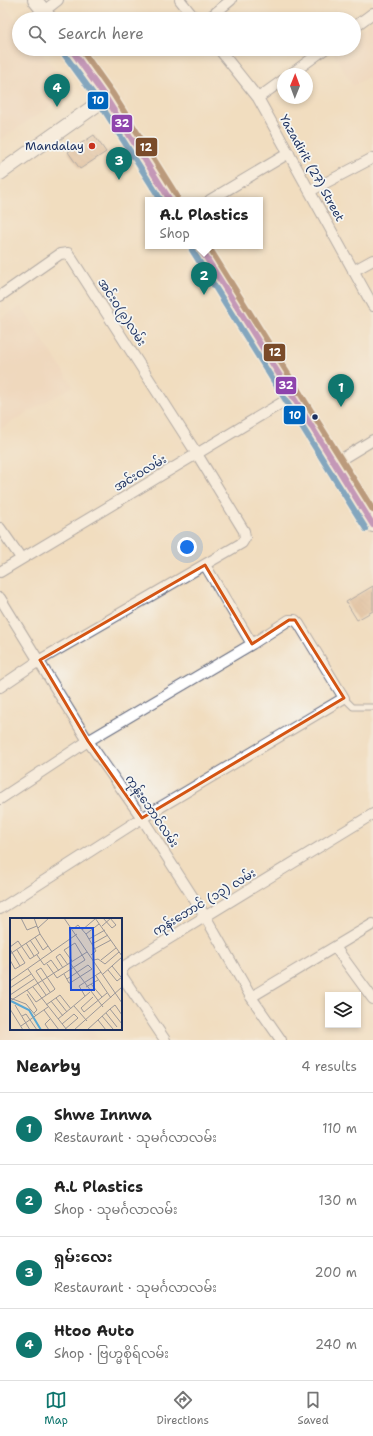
<!DOCTYPE html>
<html lang="en">
<head>
<meta charset="utf-8">
<style>
	body { margin:0; font-family:"Shantell Sans","Noto Sans Myanmar",sans-serif; background:#f6f6f6; color:#222 }
	.controls { position:absolute; right:12px; bottom:12px; display:grid; overflow:hidden; border-radius:0px; box-shadow:0 2px 6px #0003 }
	.controls button { width:36px; height:36px; display:grid; place-items:center; padding:0; border:0; border-bottom:1px solid #e0e0e0; background:#fff; color:#222; font:20px sans-serif }
	.compass { position:absolute; left:277px; top:68px; width:36px; height:36px; border-radius:50%; background:#fff; box-shadow:0 2px 6px #0003; rotate:1deg }
	.you { position:absolute; left:187px; top:547px; width:14px; height:14px; margin:-10px; border:3px solid #fff; border-radius:50%; background:#1a73e8; box-shadow:0 0 0 6px #1a73e833 }
	.badge { display:grid; place-items:center; width:26px; height:26px; border-radius:50%; background:#0f766e; color:#fff; font-size:13px; font-weight:700 }
	.pin { position:absolute; translate:-50% -33px; filter:drop-shadow(0 1px 2px #0008) }
	.pin::after { content:''; position:absolute; top:21px; width:14px; height:12px; background:inherit; clip-path:polygon(0 0,100% 0,50% 100%) }
	.popup { position:absolute; left:145px; top:197px; width:118px; height:52px; box-sizing:border-box; display:grid; place-content:center; border-radius:0px; background:#fff; filter:drop-shadow(0 1px 3px #0005); font-size:13px; white-space:nowrap; color:#767676 }
	.popup b { font-size:15px; color:#222 }
	.popup::after { content:''; position:absolute; left:50%; top:100%; margin-left:-8px; border:8px solid transparent; border-top-color:#fff }
	.list { margin:0; padding:0; list-style:none }
	h2 { display:flex; justify-content:space-between; align-items:center; height:52px; margin:0; padding:0 16px; font-size:17px }
	h2 small { font-size:13px; font-weight:400; color:#767676 }
	.list li { display:grid; grid-template-columns:26px 1fr auto; gap:12px; align-items:center; box-sizing:border-box; height:72px; padding:0 16px; border-top:1px solid #e0e0e0 }
	.list b { display:block; font-size:15px; white-space:nowrap }
	.list p { margin:0; font-size:13px; white-space:nowrap; color:#767676 }
	.list em { font-size:13px; font-style:normal; color:#767676 }
	.icon { flex:none; width:22px; height:22px; fill:none; stroke:currentColor; stroke-width:2; stroke-linecap:round; stroke-linejoin:round }
	.map { position:relative; flex:none; width:373px; height:1040px; overflow:hidden }
	.search { position:absolute; background:#fff; box-shadow:0 2px 6px #0003; left:12px; right:12px; top:12px; height:44px; display:flex; align-items:center; gap:10px; box-sizing:border-box; padding:0 14px; border-radius:22px; color:#767676; font-size:15px }
	.sheet { height:340px; background:#fff }
	nav { display:flex; justify-content:space-around; align-items:center; box-sizing:border-box; height:56px; border-top:1px solid #e0e0e0; background:#fff; font-size:11px; color:#767676 }
	nav a { display:grid; justify-items:center; gap:2px }
	nav .on { color:#0f766e }
	.map>svg:first-child { display:block }
</style>
</head>
<body>
<div class="map">
<svg width="373" height="1040" viewBox="0 0 373 1040">
	<defs>
		<pattern id="building-back-hatch" width="6" height="6" patternUnits="userSpaceOnUse"><rect width="6" height="6" fill="#cfa17b"/><path d="M-1 5l2 2M0 0l6 6M5-1l2 2" fill="none" stroke="#a78468"/></pattern>
	</defs>
	<rect width="100%" height="100%" fill="#f6f6f2"/>
	<filter id="ink" filterUnits="userSpaceOnUse"><feTurbulence type="fractalNoise" baseFrequency=".025" numOctaves="2"/><feDisplacementMap in="SourceGraphic" scale="8" xChannelSelector="R" yChannelSelector="G"/><feConvolveMatrix kernelMatrix="1 2 1 2 8 2 1 2 1" color-interpolation-filters="sRGB"/></filter>
	<filter id="wash" filterUnits="userSpaceOnUse"><feTurbulence type="fractalNoise" baseFrequency=".012" numOctaves="4" result="noise"/><feDisplacementMap in="SourceGraphic" scale="16" xChannelSelector="R" yChannelSelector="G"/><feGaussianBlur stdDeviation="0.9" result="paint"/><feColorMatrix in="noise" values="0 0 0 0 0 0 0 0 0 0 0 0 0 0 0 0 0 1.4 0 .05"/><feComposite in="paint" operator="in"/></filter>
	<g filter="url(#wash)">
		<rect width="100%" height="100%" fill="#f1ddbf"/>
		<!-- built -->
		<path fill="#eed2bb" d="M0,1L19,25V49H38L72,91L0,140Z
			M373,19V86L368,77L353,86L332,51L335,49H354V34Z
			M21,306L73,386L0,429V319Z
			M11,959V1029H92L99,1040H0V967Z"/>
		<g id="blocks">
			<!-- building -->
			<path fill="url(#building-back-hatch)" d="M94,135L106,152L80,169L68,152Z
				M373,586V611L357,620L346,602Z"/>
		</g>
	</g>
	<g filter="url(#ink)">
		<use href="#blocks" fill-opacity="0" stroke="#666c80" stroke-width="1"/>
		<g fill="none" stroke-linecap="round" stroke-linejoin="round">
			<defs>
				<path id="service" d="M344,698L353,707H373"/>
				<path id="minor" d="M180,0L195,19
					M44,11L58,0
					M208,19L231,0
					M354,27L373,13
					M219,49L258,98L373,306
					M291,74L325,49
					M258,98L283,80
					M310,191L373,158
					M210,200L289,153
					M353,271L373,260
					M0,296L60,254L68,253L197,454L244,531L245,538L242,543L40,660L0,687
					M335,463L373,440
					M0,528L21,558
					M205,565L252,644
					M0,572L293,396
					M0,598L88,741L142,818L205,916L251,997L281,1040
					M0,799L88,741L252,644L289,620H295L299,624L344,698L142,818L0,909
					M335,947L373,999
					M251,997L373,924
					M165,1040L122,976L121,970L126,965L373,814"/>
				<path id="secondary" d="M35,0L50,19
					M71,49L106,98L170,200
					M0,173L106,98
					M199,246L373,525"/>
			</defs>
			<!-- service casing -->
			<use href="#service" stroke="#666c80" stroke-width="7"/>
			<!-- minor casing -->
			<use href="#minor" stroke="#666c80" stroke-width="12"/>
			<!-- secondary casing -->
			<use href="#secondary" stroke="#666c80" stroke-width="16"/>
			<!-- service -->
			<use href="#service" stroke="#fff" stroke-width="5"/>
			<!-- minor -->
			<use href="#minor" stroke="#fff" stroke-width="10"/>
			<!-- secondary -->
			<use href="#secondary" stroke="#fff" stroke-width="14"/>
			<defs>
				<path id="bus-1" d="M71,49L106,98L170,200
					M199,246L373,525"/>
				<path id="bus-2" d="M64,54L99,102L161,200
					M192,250L366,529"/>
				<path id="bus-3" d="M81,49L113,94L177,196
					M208,246L373,510"/>
			</defs>
			<!-- bus-1 casing -->
			<use href="#bus-1" stroke="#f6f6f2" stroke-width="9"/>
			<!-- bus-2 casing -->
			<use href="#bus-2" stroke="#f6f6f2" stroke-width="9"/>
			<!-- bus-3 casing -->
			<use href="#bus-3" stroke="#f6f6f2" stroke-width="9"/>
			<!-- bus-1 -->
			<use href="#bus-1" stroke="#8e44ad" stroke-width="6"/>
			<!-- bus-2 -->
			<use href="#bus-2" stroke="#0065bd" stroke-width="6"/>
			<!-- bus-3 -->
			<use href="#bus-3" stroke="#7a4b2a" stroke-width="6"/>
		</g>
	</g>
	<!-- marked area -->
	<path d="M0 0H373V1040H0ZM205,565L252,644L289,620H295L344,698L142,818L88,741L40,660Z" fill="#f1ddbf" fill-opacity=".55" fill-rule="evenodd"/>
	<path fill="none" stroke="#d45514" stroke-width="3" stroke-linejoin="round" d="M205,565L252,644L289,620H295L344,698L142,818L88,741L40,660Z"/>
	<!-- markers -->
	<circle fill="#c8321e" stroke="#f6f6f2" stroke-width="1.5" cx="92" cy="146" r="4"/>
	<circle fill="#1b2f5e" stroke="#f6f6f2" stroke-width="1.5" cx="315" cy="417" r="3.5"/>
	<g text-anchor="middle" stroke-width="3.5" stroke-linejoin="round" paint-order="stroke">
		<!-- poi labels -->
		<g font-size="12" fill="#1b2f5e" stroke="#f6f6f2" text-anchor="end">
			<text x="84" y="150">Mandalay</text>
		</g>
		<!-- street labels -->
		<g font-size="12" fill="#1b2f5e" stroke="#f6f6f2">
			<text transform="translate(312 168) rotate(61)" y="4">Yazadirit (27) Street</text>
			<text transform="translate(122 312) rotate(57)" y="4">အင်းဝ(၉)လမ်း</text>
			<text transform="translate(140 473) rotate(-31)" y="4">အင်းဝလမ်း</text>
			<text transform="translate(152 811) rotate(56)" y="4">ကုန်းဘောင်လမ်း</text>
			<text transform="translate(204 902) rotate(-31)" y="4">ကုန်းဘောင် (၁၃) လမ်း</text>
		</g>
	</g>
	<!-- overview -->
	<g transform="translate(10 918)">
		<rect width="112" height="112" fill="#f1ddbf"/>
		<path fill="none" stroke="#59a7d3" stroke-width="2" d="M1,83L19,92L31,112"/>
		<path fill="none" stroke="#9b9798" stroke-width="1" d="M11,0L17,12L27,8M24,0L30,16L42,34M54,0L112,85M85,0L112,38M93,0L102,10L106,7L100,0M92,8L101,0M28,10L39,0M63,11L68,7L76,16L86,33L81,37M72,12L85,1M76,16L89,6M25,19L33,32L38,28M79,21L95,12M16,25L24,38M82,26L98,17M0,29L8,23L20,41L29,35L20,22M0,31L10,48M84,31L101,22M0,36L30,16M27,37L34,47L41,42L49,53M0,42L5,51L15,45L7,32M84,42L88,41L95,46L109,34M91,42L106,30M60,45L93,89M37,46L47,60L75,42L65,25L54,32L62,43M102,48L111,59M53,50L46,39L50,36L58,47M18,51L36,77M98,52L107,63L112,59M54,56L59,65H60L82,51L78,47L57,61M93,56L112,39M86,58L101,80M0,63L67,16M81,66L92,79M23,69L57,112M76,69L88,62M0,70L21,56M17,72L26,84L44,72L45,71L31,50L26,53L40,74M17,76L27,92L24,95M0,77L24,61M75,78L69,68L91,54M83,79L71,90L74,94L97,75M0,80L16,86L26,98M46,80L57,94M0,83L77,34M41,83L53,98M5,87L20,112M36,87L50,77L61,91M64,88L77,103M0,91L13,112M100,91L105,87L112,97M34,92L49,112M96,95L107,109M12,98L16,96L27,112M92,98L103,111M48,101L80,74M88,102L96,112M52,106L64,96L68,100L54,112M11,108L38,89M39,112L35,106L40,101M64,112L112,69M77,112L100,91L112,106"/>
		<path fill="#1d4ed8" fill-opacity="0.15" stroke="#1d4ed8" stroke-width="2" d="M60,10H83L84,72H61Z"/>
		<rect width="112" height="112" fill="none" stroke="#1b2f5e" stroke-width="2"/>
	</g>
	<g stroke="#f6f6f2" stroke-width="1.5">
		<rect x="87" y="91" width="22" height="19" rx="4" fill="#0065bd"/>
		<rect x="111" y="114" width="22" height="19" rx="4" fill="#8e44ad"/>
		<rect x="135" y="137" width="23" height="20" rx="4" fill="#7a4b2a"/>
		<rect x="263" y="343" width="23" height="19" rx="4" fill="#7a4b2a"/>
		<rect x="275" y="376" width="22" height="19" rx="4" fill="#8e44ad"/>
		<rect x="283" y="405" width="23" height="20" rx="4" fill="#0065bd"/>
	</g>
	<g font-size="11" text-anchor="middle" font-weight="bold" fill="#fff">
		<text x="98" y="104">10</text>
		<text x="122" y="127">32</text>
		<text x="146" y="151">12</text>
		<text x="275" y="356">12</text>
		<text x="286" y="389">32</text>
		<text x="295" y="419">10</text>
	</g>
</svg>
<div class="controls">
<button><svg class="icon" aria-label="layers" viewBox="0 0 24 24"><path d="M12 4l9 5-9 5-9-5zM3 14l9 5 9-5"/></svg></button>
</div>
<svg class="compass" viewBox="-18 -18 36 36"><path d="M0-13l5 13h-10z" fill="#e53935"/><path d="M0 13l5-13h-10z" fill="#767676"/></svg>
<div class="you"></div>
<div class="pin badge" style="left:341px;top:407px">1</div>
<div class="pin badge" style="left:204px;top:295px">2</div>
<div class="popup"><b>A.L Plastics</b>Shop</div>
<div class="pin badge" style="left:119px;top:180px">3</div>
<div class="pin badge" style="left:57px;top:107px">4</div>
<div class="search"><svg class="icon" aria-label="search" viewBox="0 0 24 24"><circle cx="10" cy="10" r="6"/><path d="M15 15l6 6"/></svg>Search here</div>
</div>
<section class="sheet">
<h2>Nearby<small>4 results</small></h2>
<ul class="list">
<li><span class="badge">1</span><div><b>Shwe Innwa</b><p>Restaurant · သုမင်္ဂလာလမ်း</p></div><em>110 m</em></li>
<li><span class="badge">2</span><div><b>A.L Plastics</b><p>Shop · သုမင်္ဂလာလမ်း</p></div><em>130 m</em></li>
<li><span class="badge">3</span><div><b>ရှမ်းလေး</b><p>Restaurant · သုမင်္ဂလာလမ်း</p></div><em>200 m</em></li>
<li><span class="badge">4</span><div><b>Htoo Auto</b><p>Shop · ဗြဟ္မစိုရ်လမ်း</p></div><em>240 m</em></li>
</ul>
</section>
<nav>
<a class="on"><svg class="icon" aria-label="map" viewBox="0 0 24 24"><path d="M3 6l6-2 6 2 6-2v14l-6 2-6-2-6 2zM9 4v14M15 6v14"/></svg>Map</a>
<a><svg class="icon" aria-label="directions" viewBox="0 0 24 24"><path d="M12 3l9 9-9 9-9-9zM9 14v-3h6M13 9l2 2-2 2"/></svg>Directions</a>
<a><svg class="icon" aria-label="saved" viewBox="0 0 24 24"><path d="M7 4h10v16l-5-4-5 4z"/></svg>Saved</a>
</nav>
</body>
</html>
